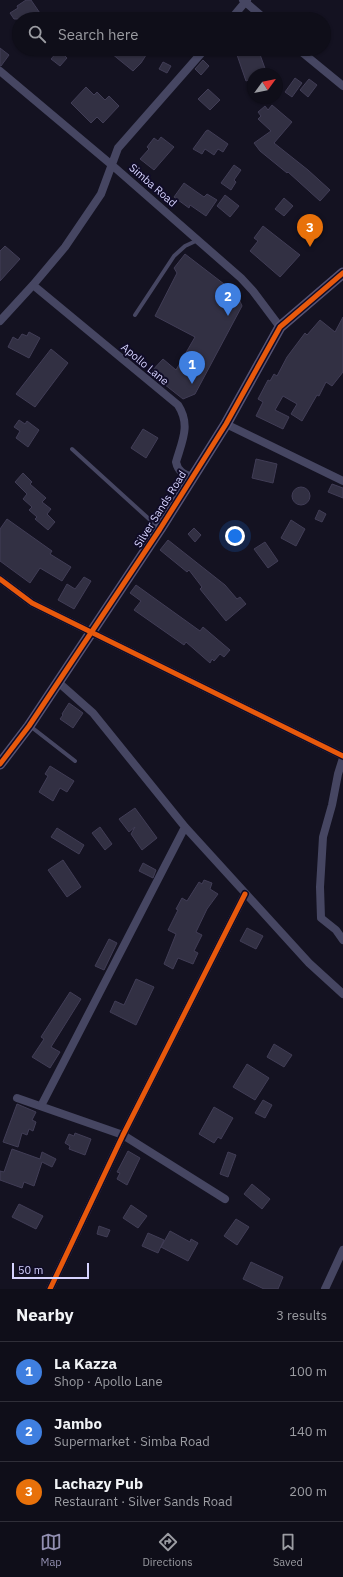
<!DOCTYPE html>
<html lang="en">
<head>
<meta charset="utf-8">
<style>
	body { margin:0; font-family:"IBM Plex Sans",sans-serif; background:#181722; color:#f1f3f6 }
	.compass { position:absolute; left:247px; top:68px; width:36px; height:36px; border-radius:50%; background:#0f0e19; box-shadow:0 1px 3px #0004; rotate:57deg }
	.scale { position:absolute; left:12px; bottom:10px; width:77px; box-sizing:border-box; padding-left:4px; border:2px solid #d6d3ff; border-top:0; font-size:11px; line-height:14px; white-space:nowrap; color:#d6d3ff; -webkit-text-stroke:3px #100c27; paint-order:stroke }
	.you { position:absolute; left:235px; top:536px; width:14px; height:14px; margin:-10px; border:3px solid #fff; border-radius:50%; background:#1a73e8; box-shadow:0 0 0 6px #1a73e833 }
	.badge { display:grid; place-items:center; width:26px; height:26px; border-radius:50%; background:#928fb1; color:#fff; font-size:13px; font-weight:700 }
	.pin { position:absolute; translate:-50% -33px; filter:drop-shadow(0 1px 2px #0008) }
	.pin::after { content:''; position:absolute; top:21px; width:14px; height:12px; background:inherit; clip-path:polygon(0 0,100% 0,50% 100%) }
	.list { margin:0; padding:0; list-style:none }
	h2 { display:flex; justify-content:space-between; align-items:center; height:52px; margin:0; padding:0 16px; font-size:17px }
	h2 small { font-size:13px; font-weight:400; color:#9b9ca2 }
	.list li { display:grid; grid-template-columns:26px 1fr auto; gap:12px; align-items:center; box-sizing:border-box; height:60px; padding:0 16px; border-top:1px solid #2f2e38 }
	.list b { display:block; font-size:15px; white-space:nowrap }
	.list p { margin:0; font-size:13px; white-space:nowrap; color:#9b9ca2 }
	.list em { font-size:13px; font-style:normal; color:#9b9ca2 }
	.icon { flex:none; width:22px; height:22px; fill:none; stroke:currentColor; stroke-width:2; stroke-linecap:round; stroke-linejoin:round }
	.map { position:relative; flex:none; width:343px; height:1289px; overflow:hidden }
	.search { position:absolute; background:#0f0e19; box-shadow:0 1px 3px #0004; left:12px; right:12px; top:12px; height:44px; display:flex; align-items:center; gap:10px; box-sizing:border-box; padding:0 14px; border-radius:22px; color:#9b9ca2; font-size:15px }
	.sheet { height:232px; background:#0f0e19 }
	nav { display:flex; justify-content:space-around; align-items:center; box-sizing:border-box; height:56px; border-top:1px solid #2f2e38; background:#0f0e19; font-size:11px; color:#9b9ca2 }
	nav a { display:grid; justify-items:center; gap:2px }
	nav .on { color:#928fb1 }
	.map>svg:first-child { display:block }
</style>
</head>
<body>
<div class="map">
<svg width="343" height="1289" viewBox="0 0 343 1289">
	<rect width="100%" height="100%" fill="#141221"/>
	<!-- building -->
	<path fill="#323043" stroke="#413d56" d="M26,0H31L44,19H14L10,13L18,8L17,6Z
		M0,48L9,55L1,66H0Z
		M106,49H150L141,63L133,71Z
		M244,49H258L267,74H253V78L246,81L236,52Z
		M59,50L67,58L60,66L51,59Z
		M203,60L209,66L201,75L195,69Z
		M163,62L171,66L167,73L159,69Z
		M295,78L302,83L292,97L285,92Z
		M309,79L317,85L308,97L300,90Z
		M86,87L94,95L97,92L105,100L109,96L119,106L103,123L97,117L91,123L71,103Z
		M208,89L220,100L210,110L198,99Z
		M272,105L292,122L274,143L308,170L330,190L320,201L288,172L287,173L260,151L254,143L271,131L258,119L261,116L258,112L265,106L268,110Z
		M208,130L228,144L223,152L218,149L214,155L205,149L202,154L193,149L206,131Z
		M161,137L174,147L154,170L140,159L149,149L147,147L154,138L158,141Z
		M234,165L241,170L234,180L236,182L231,190L221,183Z
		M184,183L204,197L207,194L217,200L206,216L190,205L189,208L174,197Z
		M225,195L239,206L230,217L217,206Z
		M284,198L293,206L284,216L275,209Z
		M263,226L300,255L280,277L250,251L258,241L254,238Z
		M5,246L20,259L0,281V251Z
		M185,254L237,294L242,306L195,394L183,399L150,373L163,359L176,370L195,337L155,316L177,273L174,268Z
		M343,317V372L332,386L326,382L319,396L317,395L302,421L291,414L297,404L283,396L275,410L289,417L283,429L256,416L263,402L258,399L268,380L270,381L274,374L277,376L287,357L305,333L307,335L320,320L335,332Z
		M29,332L40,338L29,358L8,347L13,337L18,340L22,334L27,336Z
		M51,349L68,363L35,407L16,394Z
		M19,420L25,424L27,421L39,430L28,447L16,438L20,431L14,427Z
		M143,429L158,438L146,458L131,448Z
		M256,459L277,464L273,483L252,478Z
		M23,473L32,482L30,484L46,498L42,502L51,509L47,514L55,522L48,530L35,519L37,517L29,510L32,507L23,499L27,494L15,482Z
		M332,484L343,488V498L328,492Z
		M292 496a9 9 0 1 1 18 0a9 9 0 1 1-18 0Z
		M319,510L326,514L322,522L315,519Z
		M7,519L52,551L50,554L71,567L62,581L40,568L30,583L0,561V529Z
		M291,520L305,529L296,546L281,538Z
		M194,528L201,535L195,542L188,534Z
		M168,540L225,585L237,599L240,597L246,604L226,621L200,589L202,587L189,570L187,572L160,550Z
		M265,542L278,561L268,568L254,549Z
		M84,577L91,581L74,609L58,600L67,584L75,589Z
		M136,585L200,631L203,627L230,650L224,657L220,654L214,661L212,659L210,663L186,642L184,645L134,610L141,601L130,593Z
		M69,703L83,713L73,728L60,719L63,715L62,714Z
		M50,766L74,781L67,792L60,788L53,801L39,792L48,776L45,774Z
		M135,808L157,838L142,850L131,834L135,827L129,832L119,819Z
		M100,827L112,844L105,850L92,833Z
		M57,828L84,845L79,854L51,837Z
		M63,860L81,887L67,897L48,870Z
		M143,863L156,870L153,878L139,871Z
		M204,880L212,883L210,889L218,894L207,909L196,932L202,935L194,951L198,953L193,964L178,958L173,969L164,964L176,934L168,930L178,910L176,909L182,898L187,901L199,882L202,884Z
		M247,928L263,936L256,949L240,941Z
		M109,939L117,943L104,970L95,966Z
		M136,979L154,987L136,1025L110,1012L115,1001L124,1005Z
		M70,992L81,999L51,1047L60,1052L50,1068L32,1057L44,1039L41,1037Z
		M274,1044L292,1055L284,1067L267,1057Z
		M247,1064L269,1078L255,1100L233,1087Z
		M263,1100L272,1105L265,1118L255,1113Z
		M17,1104L36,1112L32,1120L36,1122L33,1131L29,1129L27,1135L22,1133L18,1147L3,1142Z
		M214,1107L233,1118L221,1139L218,1137L214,1143L199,1134Z
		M75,1133L91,1139L85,1155L69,1149L70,1146L65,1143L69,1134L74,1136Z
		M12,1149L40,1159L42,1152L56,1159L52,1167L42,1162L34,1186L24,1182L22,1188L0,1180V1171L4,1172Z
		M128,1151L140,1158L127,1185L117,1179L120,1173L117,1172Z
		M228,1152L236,1155L228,1177L220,1174Z
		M252,1184L270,1199L262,1209L244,1194Z
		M19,1204L43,1216L36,1229L12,1217Z
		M131,1205L147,1216L138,1228L123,1218Z
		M236,1219L249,1227L237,1245L224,1236Z
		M99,1226L110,1230L107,1237L97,1234Z
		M170,1231L190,1242L191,1239L198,1243L188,1261L161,1247Z
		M148,1233L164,1240L158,1253L142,1246Z
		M251,1262L283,1277L278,1289H264L243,1279Z"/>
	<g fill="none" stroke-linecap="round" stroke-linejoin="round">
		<!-- lane -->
		<path stroke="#464662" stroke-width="4" d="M135,315L174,256L185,246L198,240
			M72,449L160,529
			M30,726L75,761"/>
		<!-- street -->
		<path stroke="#464662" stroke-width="8" d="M243,0L265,19
			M231,19L247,0
			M298,49L343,86
			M0,71L113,166L241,278L253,291L280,327
			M33,285L178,405C191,425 182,441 176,462C178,472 184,474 192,477
			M0,321L33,285L65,247L101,194L118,148L205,49
			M226,424L343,481
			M0,579L32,603L343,756
			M58,682L93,713L185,827L309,963L343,994
			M343,758L338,774L332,805L323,837L320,887L321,918L336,930L343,940
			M17,1098L123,1135L225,1199
			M41,1106L185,827
			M50,1289L123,1135L245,894
			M325,1289L343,1250"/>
		<!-- secondary -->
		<path stroke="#555374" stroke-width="11" d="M0,764L29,726L160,529L226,424L280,327L343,273"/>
		<defs>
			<path id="cycleway" d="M0,579L32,603L343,756
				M0,764L29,726L160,529L226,424L280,327L343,273
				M50,1289L123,1135L245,894"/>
		</defs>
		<!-- cycleway casing -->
		<use href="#cycleway" stroke="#100c27" stroke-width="8"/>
		<!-- cycleway -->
		<use href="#cycleway" stroke="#e8590c" stroke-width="5"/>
	</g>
	<g text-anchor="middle" stroke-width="4" stroke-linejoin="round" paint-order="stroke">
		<!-- street labels -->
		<g font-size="11" fill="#d6d3ff" stroke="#100c27">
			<text transform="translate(153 185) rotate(41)" y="4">Simba Road</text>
			<text transform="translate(145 364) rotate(40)" y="4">Apollo Lane</text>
			<text transform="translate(160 509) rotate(-58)" y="4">Silver Sands Road</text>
		</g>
	</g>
</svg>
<svg class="compass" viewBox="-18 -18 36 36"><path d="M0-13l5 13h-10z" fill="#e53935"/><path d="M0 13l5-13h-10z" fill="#9b9ca2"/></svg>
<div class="scale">50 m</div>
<div class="you"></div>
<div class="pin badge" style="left:192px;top:384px;background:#3f7fe0">1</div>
<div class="pin badge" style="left:228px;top:316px;background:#3f7fe0">2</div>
<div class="pin badge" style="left:310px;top:247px;background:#e8710a">3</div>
<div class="search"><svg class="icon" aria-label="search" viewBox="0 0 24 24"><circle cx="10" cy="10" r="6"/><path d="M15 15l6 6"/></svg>Search here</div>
</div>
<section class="sheet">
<h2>Nearby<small>3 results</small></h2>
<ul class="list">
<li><span class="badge" style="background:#3f7fe0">1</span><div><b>La Kazza</b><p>Shop · Apollo Lane</p></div><em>100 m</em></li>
<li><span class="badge" style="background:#3f7fe0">2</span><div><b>Jambo</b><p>Supermarket · Simba Road</p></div><em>140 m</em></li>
<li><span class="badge" style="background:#e8710a">3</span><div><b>Lachazy Pub</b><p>Restaurant · Silver Sands Road</p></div><em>200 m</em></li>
</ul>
</section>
<nav>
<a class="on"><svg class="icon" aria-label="map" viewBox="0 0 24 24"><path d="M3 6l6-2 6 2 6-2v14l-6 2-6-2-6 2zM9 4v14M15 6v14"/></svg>Map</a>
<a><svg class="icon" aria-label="directions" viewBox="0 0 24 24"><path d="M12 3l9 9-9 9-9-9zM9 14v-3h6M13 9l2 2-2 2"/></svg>Directions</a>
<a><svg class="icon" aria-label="saved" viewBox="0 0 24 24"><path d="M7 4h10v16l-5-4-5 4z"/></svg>Saved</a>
</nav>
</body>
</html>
